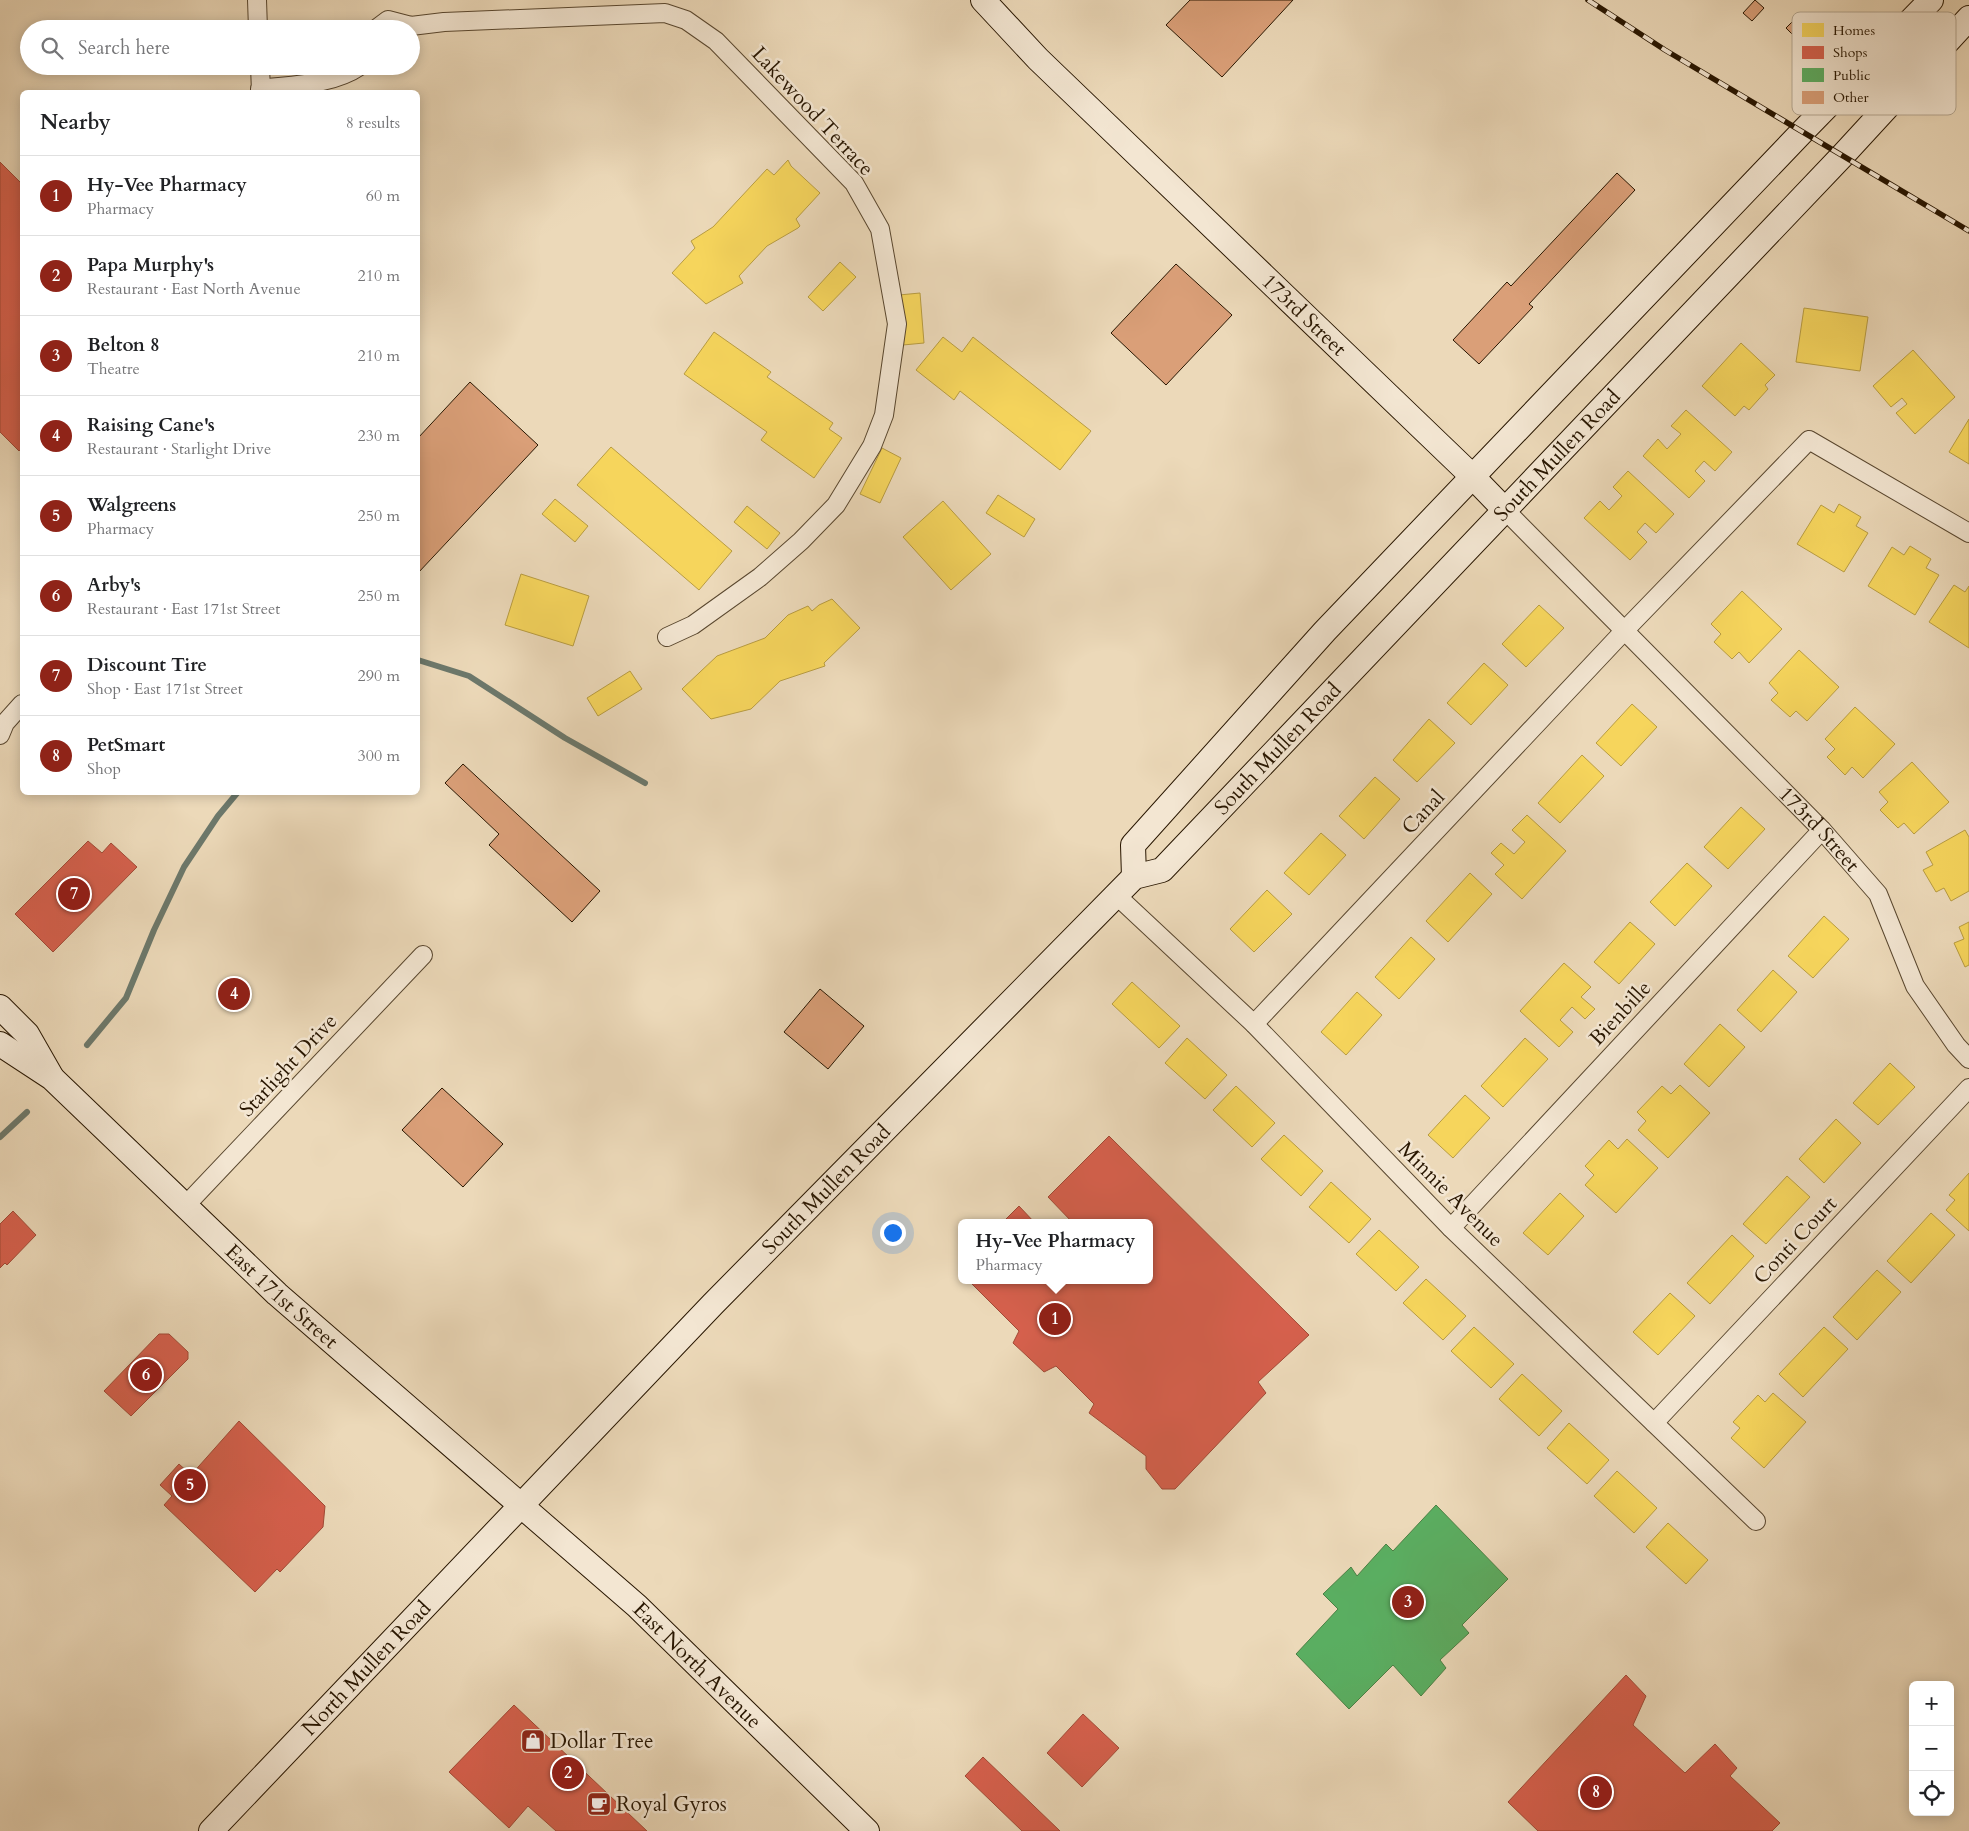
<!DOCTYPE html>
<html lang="en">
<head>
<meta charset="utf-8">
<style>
	body { margin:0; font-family:Cardo,serif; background:#f2f2f2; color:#202124 }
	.controls { position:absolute; right:15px; bottom:15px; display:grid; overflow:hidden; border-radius:8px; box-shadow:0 2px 12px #0003 }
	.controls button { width:45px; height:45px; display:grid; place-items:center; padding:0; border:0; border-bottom:1px solid #e0e0e0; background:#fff; color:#202124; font:25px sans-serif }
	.you { position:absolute; left:892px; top:1232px; width:18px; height:18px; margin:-12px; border:4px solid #fff; border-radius:50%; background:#1a73e8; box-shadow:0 0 0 8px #1a73e833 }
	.badge { display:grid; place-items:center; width:32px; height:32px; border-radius:50%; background:#8f2418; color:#fff; font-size:16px; font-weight:700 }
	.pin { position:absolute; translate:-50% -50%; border:2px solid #fff; box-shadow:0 1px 5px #0006 }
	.popup { position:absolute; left:958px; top:1219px; width:195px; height:65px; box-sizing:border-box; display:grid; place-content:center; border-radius:8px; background:#fff; filter:drop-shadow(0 1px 4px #0005); font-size:16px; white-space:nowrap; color:#757577 }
	.popup b { font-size:19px; color:#202124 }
	.popup::after { content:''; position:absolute; left:50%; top:100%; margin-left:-10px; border:10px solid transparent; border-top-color:#fff }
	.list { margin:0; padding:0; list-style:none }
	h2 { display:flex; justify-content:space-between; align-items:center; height:65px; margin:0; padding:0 20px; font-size:21px }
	h2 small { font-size:16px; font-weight:400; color:#757577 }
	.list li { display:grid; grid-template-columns:32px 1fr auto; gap:15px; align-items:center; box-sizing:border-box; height:80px; padding:0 20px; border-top:1px solid #e0e0e0 }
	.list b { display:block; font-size:19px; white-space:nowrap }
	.list p { margin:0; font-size:16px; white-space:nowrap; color:#757577 }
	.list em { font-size:16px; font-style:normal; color:#757577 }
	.icon { flex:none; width:28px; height:28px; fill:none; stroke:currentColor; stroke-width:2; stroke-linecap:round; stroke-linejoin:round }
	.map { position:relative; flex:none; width:1969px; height:1831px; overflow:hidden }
	.search { position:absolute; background:#fff; box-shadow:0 2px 12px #0003; left:20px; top:20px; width:400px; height:55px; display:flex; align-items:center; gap:12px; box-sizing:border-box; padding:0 18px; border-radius:28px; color:#757577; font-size:19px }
	.panel { position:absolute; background:#fff; box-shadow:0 2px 12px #0003; left:20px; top:90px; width:400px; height:705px; border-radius:8px }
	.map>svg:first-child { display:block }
</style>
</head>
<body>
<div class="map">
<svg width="1969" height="1831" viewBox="0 0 1969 1831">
	<rect width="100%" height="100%" fill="#ecd9b9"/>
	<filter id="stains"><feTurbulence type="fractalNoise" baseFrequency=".004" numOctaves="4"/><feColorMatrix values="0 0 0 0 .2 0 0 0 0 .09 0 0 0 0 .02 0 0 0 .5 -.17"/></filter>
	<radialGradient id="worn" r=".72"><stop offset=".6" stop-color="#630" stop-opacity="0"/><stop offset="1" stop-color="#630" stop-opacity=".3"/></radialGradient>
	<!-- homes -->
	<path fill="#f6d55c" stroke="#b89c41" d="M788,160L791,166L820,193L796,219L800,226L798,228L767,246L739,276L743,283L706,304L672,273L695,248L691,241L713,227L767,169L774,175Z
		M840,262L856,277L823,311L808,297Z
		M920,293L924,343L903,345L899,295Z
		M1804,308L1868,317L1860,371L1796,362Z
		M714,332L771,372L767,377L833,423L829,429L842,438L814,478L761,440L767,432L684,374Z
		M943,337L962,352L973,337L1091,431L1060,470L960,391L954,400L916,370Z
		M1741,343L1775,375L1765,385L1768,389L1749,410L1744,406L1735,416L1702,386Z
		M1913,350L1955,397L1915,434L1896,413L1907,404L1902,398L1891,407L1873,386Z
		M1686,410L1732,452L1715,471L1704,461L1695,471L1705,481L1689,498L1643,456L1658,439L1667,449L1681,434L1671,426Z
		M1969,419V464L1949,452Z
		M611,447L732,551L699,590L577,485Z
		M882,448L901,458L880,503L860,494Z
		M1628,471L1674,514L1656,533L1645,523L1637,532L1647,542L1630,560L1584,518L1600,501L1609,510L1622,496L1613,487Z
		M998,495L1035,519L1024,537L986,513Z
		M555,499L588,526L575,542L542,514Z
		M943,501L991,554L951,590L903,537Z
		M1839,504L1861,517L1856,526L1868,533L1844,572L1797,544L1821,505L1834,513Z
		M747,506L780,533L767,549L734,522Z
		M1910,546L1931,559L1926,568L1939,575L1915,615L1868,586L1892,547L1904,555Z
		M521,574L589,596L573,646L505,625Z
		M1954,585L1965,592L1969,586V648L1929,622Z
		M1742,591L1782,629L1749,663L1739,652L1732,659L1714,642L1721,634L1711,624Z
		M832,599L860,628L824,663L825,666L780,681L751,709L711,719L682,689L717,656L765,638L788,615L808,606L812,611L819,605Z
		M1539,605L1564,628L1526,667L1502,644Z
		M1799,650L1839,687L1807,721L1796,711L1790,717L1771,700L1778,693L1769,683Z
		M1484,663L1508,685L1471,725L1447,703Z
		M630,671L642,689L598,716L587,698Z
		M1632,704L1657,727L1621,766L1596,743Z
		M1855,707L1895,744L1863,778L1852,767L1845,775L1827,757L1835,749L1825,739Z
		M1429,719L1455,743L1417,782L1393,760Z
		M1582,755L1604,776L1560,823L1538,803Z
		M1912,762L1949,802L1914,834L1904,823L1898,828L1880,810L1888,802L1879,792Z
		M1375,777L1400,799L1364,839L1339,816Z
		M1741,807L1765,829L1728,869L1704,847Z
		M1527,815L1566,851L1522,899L1495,874L1504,865L1491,853L1501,843L1514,854L1525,842L1512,830Z
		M1965,830L1969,837V891L1951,901L1944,888L1936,892L1923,870L1933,865L1926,852Z
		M1321,833L1346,855L1309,895L1284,873Z
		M1687,863L1712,886L1675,926L1650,902Z
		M1470,873L1492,894L1448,942L1426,921Z
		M1267,890L1292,914L1254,952L1230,929Z
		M1824,916L1849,939L1813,978L1788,956Z
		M1630,922L1655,944L1619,984L1594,962Z
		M1969,922V965L1965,967L1954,943L1964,939L1959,927Z
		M1411,937L1435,959L1399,999L1375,977Z
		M1564,963L1591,987L1581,997L1595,1009L1585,1019L1572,1007L1560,1020L1573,1032L1559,1047L1520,1011Z
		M1773,970L1797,992L1761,1032L1737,1010Z
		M1132,982L1180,1026L1159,1048L1112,1004Z
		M1357,992L1382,1015L1346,1055L1321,1032Z
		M1720,1024L1745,1047L1709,1087L1684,1064Z
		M1187,1038L1227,1075L1205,1099L1165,1063Z
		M1525,1038L1548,1059L1503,1107L1481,1086Z
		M1890,1063L1915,1087L1878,1125L1853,1103Z
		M1680,1085L1710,1113L1668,1158L1638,1130L1646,1121L1637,1112L1662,1086L1671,1094Z
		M1236,1086L1275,1123L1252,1147L1213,1110Z
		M1465,1095L1490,1118L1453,1158L1428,1135Z
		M1836,1119L1861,1143L1824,1183L1799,1159Z
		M1284,1135L1323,1171L1301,1196L1261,1159Z
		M1627,1139L1658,1168L1616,1213L1585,1185L1594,1175L1585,1166L1609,1140L1618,1149Z
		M1969,1173V1231L1946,1210L1955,1200L1949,1195Z
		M1787,1176L1810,1197L1766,1244L1743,1224Z
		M1331,1182L1371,1219L1349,1243L1309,1207Z
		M1560,1193L1584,1216L1548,1255L1523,1233Z
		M1931,1213L1955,1235L1911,1283L1887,1261Z
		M1379,1230L1419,1267L1396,1291L1356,1254Z
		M1732,1235L1754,1256L1710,1304L1687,1283Z
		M1877,1270L1901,1292L1857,1340L1833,1317Z
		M1426,1279L1466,1316L1443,1340L1403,1303Z
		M1670,1293L1695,1316L1658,1355L1633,1332Z
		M1474,1327L1514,1364L1491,1388L1451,1351Z
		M1824,1327L1848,1349L1803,1397L1779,1374Z
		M1522,1374L1562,1411L1539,1436L1499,1399Z
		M1773,1393L1806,1422L1764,1468L1731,1438L1740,1428L1733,1422L1758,1395L1765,1402Z
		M1569,1423L1609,1460L1587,1484L1547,1448Z
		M1617,1471L1657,1508L1634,1533L1594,1496Z
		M1668,1523L1708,1560L1686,1584L1646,1547Z"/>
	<!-- shops -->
	<path fill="#d6604d" stroke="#a24a36" d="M0,162L22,184V448L19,451L0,432Z
		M88,841L102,853L111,843L137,867L53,952L15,914Z
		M1109,1136L1309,1335L1258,1382L1266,1393L1175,1489H1162L1146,1469V1456L1089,1413L1094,1404L1056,1366L1044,1372L1013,1343L1019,1331L968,1280H1149V1223H1073L1048,1197Z
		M1019,1206L1035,1223H1002Z
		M13,1211L36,1235L7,1265L5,1263L0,1268V1224Z
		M159,1334H169L188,1352V1359L131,1416L104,1391Z
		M239,1421L325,1506L323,1527L280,1572L277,1569L255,1592L164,1505L172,1496L160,1485L179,1464L191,1475Z
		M1626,1675L1646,1696L1633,1725L1685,1773L1715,1744L1737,1768L1730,1776L1780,1823L1772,1831H1538L1508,1802Z
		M514,1705L647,1831H556L528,1806L509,1828L449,1772Z
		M1083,1714L1119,1748L1082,1787L1047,1753Z
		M983,1757L1060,1831H1022L965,1776Z"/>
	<!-- public -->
	<path fill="#5aae61" stroke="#4b8044" d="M1436,1505L1508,1579L1462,1625L1469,1633L1440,1660L1446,1668L1421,1696L1393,1665L1349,1709L1296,1654L1338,1609L1323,1594L1351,1567L1357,1576L1386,1544L1393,1551Z"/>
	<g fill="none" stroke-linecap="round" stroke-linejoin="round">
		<!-- stream -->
		<path stroke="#6c786b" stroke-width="6" d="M418,660L469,676L565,738L645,783
			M87,1045L126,998L154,930L184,867L218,816L238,792
			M0,1137L27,1112"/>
	</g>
	<!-- building -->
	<path fill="#da9f78" stroke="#281601" d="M1190,0H1293L1222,77L1166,25Z
		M1755,0L1764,8L1752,21L1743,13Z
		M1792,22L1802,32L1796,38L1786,28Z
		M1617,173L1635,190L1529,304L1533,307L1479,364L1453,340L1507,282L1511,286Z
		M1176,264L1232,315L1166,385L1111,333Z
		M470,382L538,445L418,573V438Z
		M463,764L600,891L572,922L489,845L499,834L445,783Z
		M820,989L864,1026L828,1069L784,1032Z
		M442,1088L503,1144L463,1187L402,1130Z"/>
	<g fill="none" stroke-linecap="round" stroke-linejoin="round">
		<defs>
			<g id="street">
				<path d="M257,0L258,29"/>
				<path d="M376,29L388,20L411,26L444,22L665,13L686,20L716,41L854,183L880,229L897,324L884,415L872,446L836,505L801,541L760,577L693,625L667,637"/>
				<path d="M260,66L261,92"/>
				<path d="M260,89C293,85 332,85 360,66"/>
				<path id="s1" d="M1505,510L1822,830L1878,894L1915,986L1956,1045L1969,1059"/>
				<path d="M0,735L5,723L22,704"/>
				<path d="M1116,895L1254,1024L1451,1228L1756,1521"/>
				<path d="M1254,1024L1625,630L1809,440L1969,533"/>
				<path d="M186,1205L423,955"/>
				<path d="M1451,1228L1822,830"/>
				<path d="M1654,1423L1969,1088"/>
			</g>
			<g id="secondary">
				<path id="s2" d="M983,0L1038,59L1472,476L1505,510"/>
				<path d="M1134,877L1133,845L1325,631L1803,131L1931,0"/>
				<path d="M0,1007L27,1034L51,1076"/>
				<path id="s3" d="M0,1044L52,1078L277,1294L637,1606L867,1831"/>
				<path id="s4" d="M211,1831L713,1304L1134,877L1162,870L1843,155L1969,18"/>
			</g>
		</defs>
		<!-- street casing -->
		<use href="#street" stroke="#59472f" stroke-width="20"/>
		<!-- secondary casing -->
		<use href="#secondary" stroke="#281601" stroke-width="26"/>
		<!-- street -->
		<use href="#street" stroke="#f3e6d2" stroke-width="18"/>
		<!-- secondary -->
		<use href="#secondary" stroke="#f3e6d2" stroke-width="24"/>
		<defs>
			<path id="rail" d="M1588,0L1665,50L1969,231"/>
		</defs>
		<!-- rail casing -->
		<use href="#rail" stroke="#281601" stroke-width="5.5"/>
		<!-- rail -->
		<use href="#rail" stroke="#f3e6d2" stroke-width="4" stroke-dasharray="11" stroke-linecap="butt"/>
	</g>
	<!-- icons -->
	<defs>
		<symbol id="shop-square" viewBox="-11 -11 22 22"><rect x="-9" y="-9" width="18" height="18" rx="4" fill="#8f2418" stroke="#f3e6d2"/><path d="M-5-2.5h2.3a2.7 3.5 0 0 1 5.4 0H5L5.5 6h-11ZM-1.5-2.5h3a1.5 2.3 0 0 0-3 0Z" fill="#fff"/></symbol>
		<symbol id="cafe-square" viewBox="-11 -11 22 22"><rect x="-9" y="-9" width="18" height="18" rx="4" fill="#8f2418" stroke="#f3e6d2"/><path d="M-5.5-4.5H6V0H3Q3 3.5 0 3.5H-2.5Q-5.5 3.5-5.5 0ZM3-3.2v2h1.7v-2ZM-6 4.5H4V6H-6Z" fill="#fff"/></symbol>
	</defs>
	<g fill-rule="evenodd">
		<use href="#shop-square" x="519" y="1727" width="28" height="28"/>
		<use href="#cafe-square" x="585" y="1790" width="28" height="28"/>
	</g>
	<g text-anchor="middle" stroke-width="5" stroke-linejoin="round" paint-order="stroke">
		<!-- street labels -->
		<g font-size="21" fill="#281601" stroke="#f3e6d2">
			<text transform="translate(813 111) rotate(47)" y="7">Lakewood Terrace</text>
			<text dy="7" stroke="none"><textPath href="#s2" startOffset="450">173rd Street</textPath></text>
			<text dy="7" stroke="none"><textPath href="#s4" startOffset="1929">South Mullen Road</textPath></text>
			<text dy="7" stroke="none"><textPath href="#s4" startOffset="1524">South Mullen Road</textPath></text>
			<text transform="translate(1423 812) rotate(-47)" y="7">Canal</text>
			<text dy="7" stroke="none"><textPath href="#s1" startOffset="448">173rd Street</textPath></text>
			<text transform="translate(1620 1013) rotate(-47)" y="7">Bienbille</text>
			<text transform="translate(288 1065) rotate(-47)" y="7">Starlight Drive</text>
			<text dy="7" stroke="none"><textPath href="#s4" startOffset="889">South Mullen Road</textPath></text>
			<text transform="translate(1451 1194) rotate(45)" y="7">Minnie Avenue</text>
			<text transform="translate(1795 1240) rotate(-47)" y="7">Conti Court</text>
			<text dy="7" stroke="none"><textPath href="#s3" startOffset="379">East 171st Street</textPath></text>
			<text dy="7" stroke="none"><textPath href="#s3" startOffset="935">East North Avenue</textPath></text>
			<text dy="7" stroke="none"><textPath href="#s4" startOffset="225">North Mullen Road</textPath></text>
		</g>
		<!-- poi labels -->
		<g font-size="21" fill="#281601" stroke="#f3e6d2" text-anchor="start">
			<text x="550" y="1748">Dollar Tree</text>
			<text x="616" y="1811">Royal Gyros</text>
		</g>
	</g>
	<!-- legend -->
	<rect x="1792" y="12" width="164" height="103" rx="8" fill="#f3e6d2" stroke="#b6a893" stroke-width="1"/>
	<rect x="1802" y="23" width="22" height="14" fill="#f6d55c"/>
	<rect x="1802" y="46" width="22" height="13" fill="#d6604d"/>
	<rect x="1802" y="68" width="22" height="14" fill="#5aae61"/>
	<rect x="1802" y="91" width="22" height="13" fill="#da9f78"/>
	<g font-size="14" fill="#281601">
		<text x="1833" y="35">Homes</text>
		<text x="1833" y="57">Shops</text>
		<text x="1833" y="80">Public</text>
		<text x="1833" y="102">Other</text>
	</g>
	<rect width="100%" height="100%" filter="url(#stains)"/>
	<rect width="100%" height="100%" fill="url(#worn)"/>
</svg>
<div class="controls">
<button>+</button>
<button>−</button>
<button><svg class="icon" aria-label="locate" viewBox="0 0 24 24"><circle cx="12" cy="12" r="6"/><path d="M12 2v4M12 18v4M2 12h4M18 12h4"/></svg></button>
</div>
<div class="you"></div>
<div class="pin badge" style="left:1055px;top:1319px">1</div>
<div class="popup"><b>Hy-Vee Pharmacy</b>Pharmacy</div>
<div class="pin badge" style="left:568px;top:1773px">2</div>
<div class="pin badge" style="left:1408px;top:1602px">3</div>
<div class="pin badge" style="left:234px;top:994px">4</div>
<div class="pin badge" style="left:190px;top:1485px">5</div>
<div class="pin badge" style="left:146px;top:1375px">6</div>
<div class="pin badge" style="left:74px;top:894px">7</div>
<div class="pin badge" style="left:1596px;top:1792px">8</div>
<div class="search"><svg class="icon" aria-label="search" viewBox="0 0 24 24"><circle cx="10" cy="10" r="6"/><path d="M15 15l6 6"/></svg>Search here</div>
<section class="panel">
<h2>Nearby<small>8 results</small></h2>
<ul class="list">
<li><span class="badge">1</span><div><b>Hy-Vee Pharmacy</b><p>Pharmacy</p></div><em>60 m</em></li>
<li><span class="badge">2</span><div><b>Papa Murphy's</b><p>Restaurant · East North Avenue</p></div><em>210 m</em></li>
<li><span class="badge">3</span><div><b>Belton 8</b><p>Theatre</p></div><em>210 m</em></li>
<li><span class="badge">4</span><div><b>Raising Cane's</b><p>Restaurant · Starlight Drive</p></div><em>230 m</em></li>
<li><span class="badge">5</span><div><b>Walgreens</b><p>Pharmacy</p></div><em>250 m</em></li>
<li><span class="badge">6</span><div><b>Arby's</b><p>Restaurant · East 171st Street</p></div><em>250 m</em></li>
<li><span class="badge">7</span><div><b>Discount Tire</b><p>Shop · East 171st Street</p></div><em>290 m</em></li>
<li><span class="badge">8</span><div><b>PetSmart</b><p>Shop</p></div><em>300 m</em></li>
</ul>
</section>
</div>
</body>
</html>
